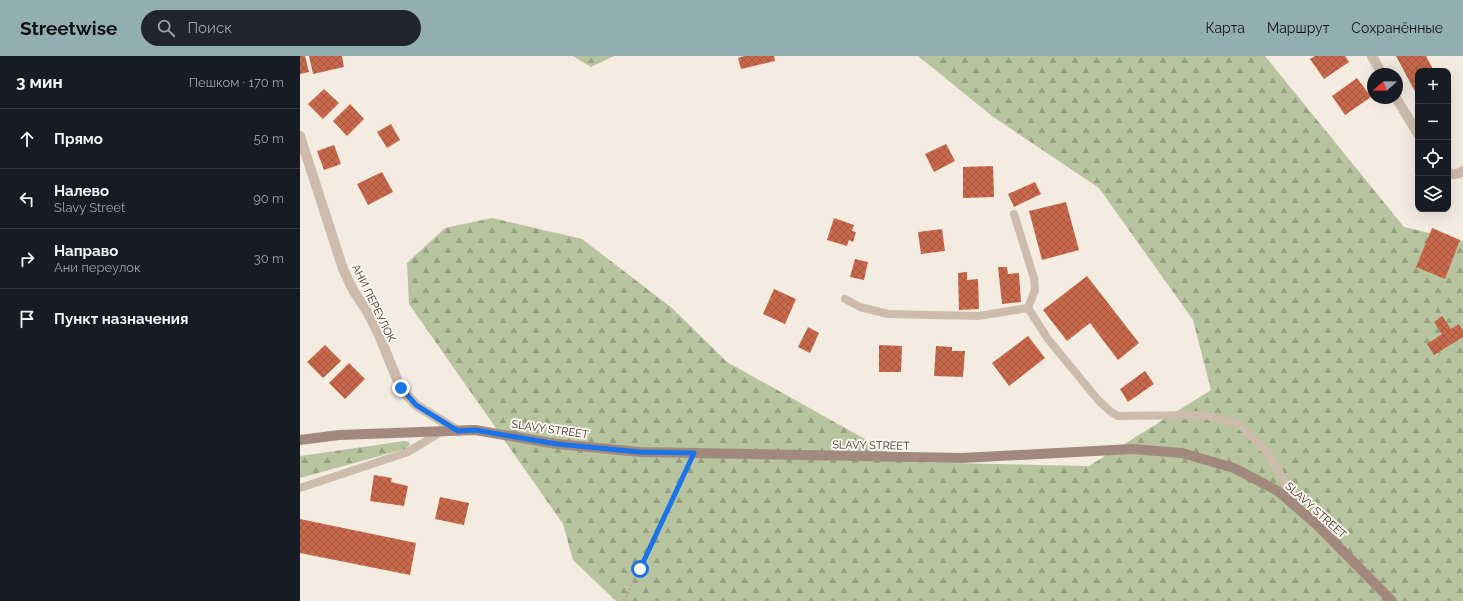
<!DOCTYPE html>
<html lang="ru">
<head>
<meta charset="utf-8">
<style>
	body { margin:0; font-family:Raleway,sans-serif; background:#20242c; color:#f1f3f6 }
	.controls { position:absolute; right:12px; top:12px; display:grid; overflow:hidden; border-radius:8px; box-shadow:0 4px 16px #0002 }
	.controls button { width:36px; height:36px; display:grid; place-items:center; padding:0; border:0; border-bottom:1px solid #363941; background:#171b24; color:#f1f3f6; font:20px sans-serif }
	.compass { position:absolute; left:1067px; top:12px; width:36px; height:36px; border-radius:50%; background:#171b24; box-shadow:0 4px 16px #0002; rotate:250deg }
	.stop { position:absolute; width:12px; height:12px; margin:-9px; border:3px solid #1a73e8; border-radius:50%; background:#fff }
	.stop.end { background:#1a73e8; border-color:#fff; box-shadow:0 1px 4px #0008 }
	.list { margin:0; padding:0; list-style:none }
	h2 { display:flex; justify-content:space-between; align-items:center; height:52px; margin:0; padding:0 16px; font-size:17px }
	h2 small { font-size:13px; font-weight:400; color:#9ea1a6 }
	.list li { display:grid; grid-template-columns:26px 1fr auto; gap:12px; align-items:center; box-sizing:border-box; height:60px; padding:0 16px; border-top:1px solid #363941 }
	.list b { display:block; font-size:15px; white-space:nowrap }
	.list p { margin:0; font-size:13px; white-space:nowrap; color:#9ea1a6 }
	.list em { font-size:13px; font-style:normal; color:#9ea1a6 }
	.icon { flex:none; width:22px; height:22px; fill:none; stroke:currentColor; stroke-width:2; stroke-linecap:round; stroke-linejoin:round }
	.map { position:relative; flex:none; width:1163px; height:545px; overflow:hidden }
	header { display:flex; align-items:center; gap:24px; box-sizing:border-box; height:56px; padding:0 20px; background:#92aeb2; color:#111 }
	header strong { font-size:19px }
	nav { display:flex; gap:22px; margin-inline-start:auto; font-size:14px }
	.search { width:280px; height:36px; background:#20242c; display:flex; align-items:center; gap:10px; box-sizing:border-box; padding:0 14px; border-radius:22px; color:#9ea1a6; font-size:15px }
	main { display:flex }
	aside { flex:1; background:#171b24 }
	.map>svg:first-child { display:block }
</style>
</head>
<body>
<header>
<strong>Streetwise</strong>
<div class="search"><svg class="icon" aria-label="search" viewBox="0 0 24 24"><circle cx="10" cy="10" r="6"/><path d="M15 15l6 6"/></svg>Поиск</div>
<nav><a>Карта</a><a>Маршрут</a><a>Сохранённые</a></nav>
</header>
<main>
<aside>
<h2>3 мин<small>Пешком · 170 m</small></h2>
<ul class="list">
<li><svg class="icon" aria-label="ahead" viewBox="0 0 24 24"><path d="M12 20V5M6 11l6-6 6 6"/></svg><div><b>Прямо</b></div><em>50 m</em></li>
<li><svg class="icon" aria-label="left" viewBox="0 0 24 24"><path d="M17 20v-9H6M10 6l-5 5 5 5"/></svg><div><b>Налево</b><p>Slavy Street</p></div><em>90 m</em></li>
<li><svg class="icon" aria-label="right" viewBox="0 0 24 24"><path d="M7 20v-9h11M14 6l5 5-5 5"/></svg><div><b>Направо</b><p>Ани переулок</p></div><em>30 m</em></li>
<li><svg class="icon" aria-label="arrive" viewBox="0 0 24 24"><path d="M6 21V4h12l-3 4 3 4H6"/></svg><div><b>Пункт назначения</b></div></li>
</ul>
</aside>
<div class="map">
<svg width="1163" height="545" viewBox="0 0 1163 545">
	<defs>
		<pattern id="forest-firs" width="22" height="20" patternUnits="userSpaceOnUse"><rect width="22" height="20" fill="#b8c4a0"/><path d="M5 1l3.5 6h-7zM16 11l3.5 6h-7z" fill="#97a083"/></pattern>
		<pattern id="building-cross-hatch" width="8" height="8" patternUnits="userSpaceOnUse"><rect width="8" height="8" fill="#c8694b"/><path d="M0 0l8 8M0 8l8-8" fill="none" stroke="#a4573f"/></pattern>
	</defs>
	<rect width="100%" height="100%" fill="#f4ebe1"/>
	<!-- forest -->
	<path fill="url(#forest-firs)" d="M273,0H314L291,11Z
		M618,0H965L1104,171L1163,185V545H316L273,504L263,468L109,248L107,207L145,172L192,162L282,183L372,252L427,306L606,406L789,410L911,334L893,264L799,132L692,60Z
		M105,385L109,386L110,389L105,393L0,422V400Z"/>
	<!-- building -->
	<path fill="url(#building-cross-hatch)" d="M0,0H5L9,16L0,18Z
		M9,0H42L44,11L13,18Z
		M444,0H474L475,5L441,13L438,2Z
		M1015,0H1045L1049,6L1024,23L1010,3Z
		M1096,0H1126L1127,2L1134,15H1118V41Z
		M1057,22L1071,41L1045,59L1032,40Z
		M24,33L39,47L23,63L8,48Z
		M50,48L64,63L47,80L33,65Z
		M91,68L100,84L87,92L77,76Z
		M646,88L655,105L634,116L625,98Z
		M34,89L41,108L24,114L17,95Z
		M693,110L694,141L663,142V111Z
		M82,116L93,136L68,149L57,128Z
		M735,126L741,138L714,151L708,138Z
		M766,146L779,194L742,204L729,155Z
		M534,162L554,169L552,175L556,176L553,186L549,184L547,190L527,184Z
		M1132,172L1160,184L1145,223L1116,211Z
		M642,173L645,195L621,198L618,176Z
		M555,203L568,206L564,224L550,221Z
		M698,211H707L708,218L719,217L721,246L702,248Z
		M667,216V224L678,223L679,253L659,254L658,217Z
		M787,220L839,287L818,304L790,267L767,285L743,254Z
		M474,233L496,243L485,268L463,258Z
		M1142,260L1151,273L1159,268L1163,275V281L1134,299L1127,288L1142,278L1134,266Z
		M508,271L519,277L510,297L498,291Z
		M728,280L745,302L709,330L692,307Z
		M25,289L41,305L23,322L7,306Z
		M579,289L602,290L601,316H579Z
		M636,290L652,291V295H665L663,321L634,320Z
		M49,307L65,323L45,343L29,327Z
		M845,315L854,328L828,346L820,333Z
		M74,419L92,422L91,426L108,430L104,450L70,445Z
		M140,441L169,447L164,469L135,463Z
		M0,463L116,487L110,519L0,497Z"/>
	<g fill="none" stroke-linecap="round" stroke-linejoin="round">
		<!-- path -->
		<path stroke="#b9a596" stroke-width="2.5" stroke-dasharray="2 2" stroke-linecap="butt" d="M324,545L388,410"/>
		<!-- lane -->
		<path stroke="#cdbbac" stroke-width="8" d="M714,158L734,222L735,234L728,252
			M545,243L560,251L588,258L678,260L728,252L748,283L798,344L811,356L818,360L904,359L939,368L968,397L983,423L989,445
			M0,432L108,396L142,375"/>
		<!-- street -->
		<path stroke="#cdbbac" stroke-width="10" d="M1072,0L1082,18
			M1096,42L1118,78
			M0,80L43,213L53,234L68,257L79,279L101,333L116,349L158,375
			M1148,117C1153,119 1159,118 1163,115"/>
		<!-- secondary -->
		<path stroke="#a18a7d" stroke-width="10" d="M0,384L39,379L175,374L257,388L340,396L662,402L832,393L882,397L934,412L978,435L1017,469L1092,545"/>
	</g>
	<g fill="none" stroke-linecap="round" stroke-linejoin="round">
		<!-- route -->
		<path stroke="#1a73e8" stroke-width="5" d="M101,332L116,349L158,375L175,374L257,388L340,396L394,397L340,513"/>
	</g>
	<g text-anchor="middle" stroke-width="4" stroke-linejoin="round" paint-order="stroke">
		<!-- street labels -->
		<g font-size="11" fill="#3b302b" stroke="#fbf5ee">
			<text transform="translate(74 247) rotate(64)" y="4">АНИ ПЕРЕУЛОК</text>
			<text transform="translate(250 373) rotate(8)" y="4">SLAVY STREET</text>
			<text transform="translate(571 389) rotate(1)" y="4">SLAVY STREET</text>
			<text transform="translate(1016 454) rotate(42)" y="4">SLAVY STREET</text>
		</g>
	</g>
</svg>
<div class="controls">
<button>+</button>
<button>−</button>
<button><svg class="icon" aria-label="locate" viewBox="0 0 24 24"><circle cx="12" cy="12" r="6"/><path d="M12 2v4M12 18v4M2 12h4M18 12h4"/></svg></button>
<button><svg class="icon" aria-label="layers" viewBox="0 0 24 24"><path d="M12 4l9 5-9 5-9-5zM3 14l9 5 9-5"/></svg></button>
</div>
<svg class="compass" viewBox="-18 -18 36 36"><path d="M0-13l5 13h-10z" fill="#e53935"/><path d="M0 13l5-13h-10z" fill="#9ea1a6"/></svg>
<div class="stop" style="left:340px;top:513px"></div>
<div class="stop end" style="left:101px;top:332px"></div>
</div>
</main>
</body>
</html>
